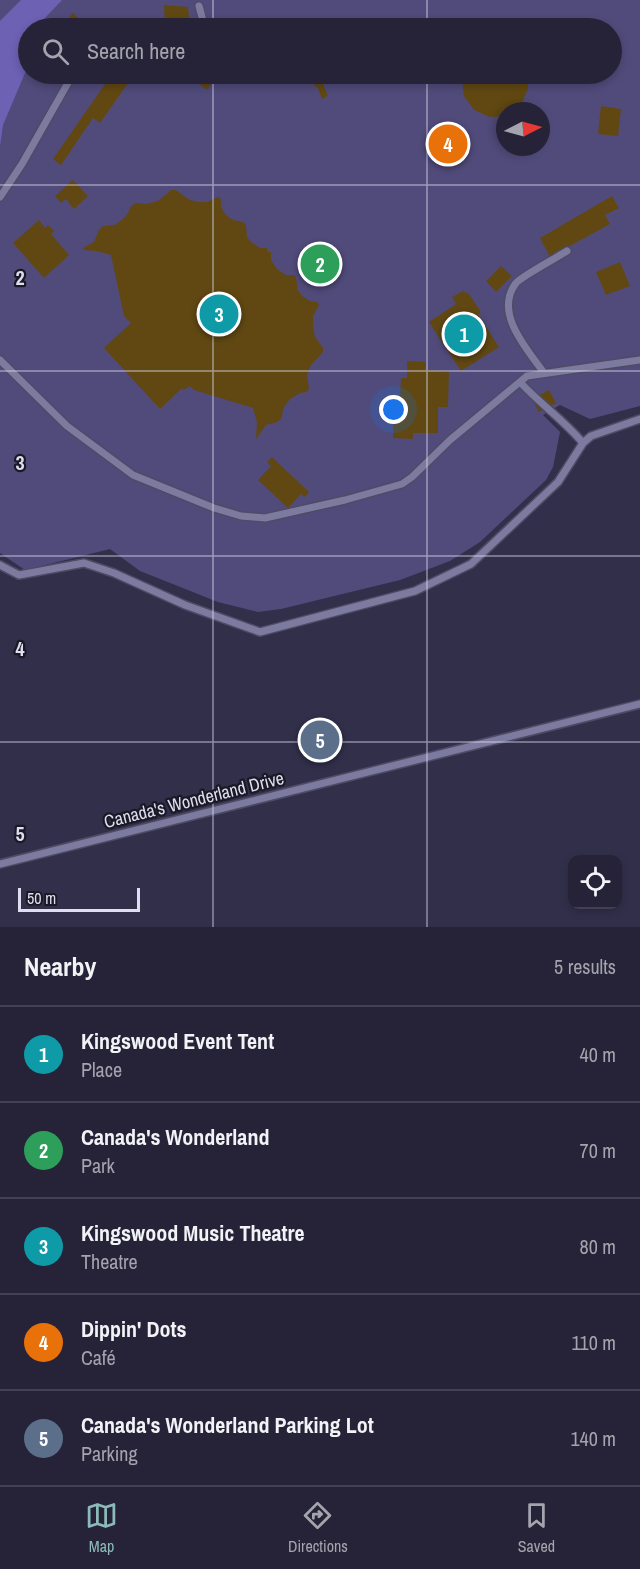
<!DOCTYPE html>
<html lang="en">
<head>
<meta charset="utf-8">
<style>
	body { margin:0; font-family:"Archivo Narrow",sans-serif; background:#322f43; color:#f1f3f6 }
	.controls { position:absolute; right:18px; bottom:18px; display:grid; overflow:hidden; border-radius:12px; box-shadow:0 3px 9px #0003 }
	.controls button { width:54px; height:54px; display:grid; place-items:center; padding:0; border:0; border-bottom:2px solid #424053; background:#262338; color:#f1f3f6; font:30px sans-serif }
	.compass { position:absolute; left:496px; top:102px; width:54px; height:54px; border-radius:50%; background:#262338; box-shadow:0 3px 9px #0003; rotate:84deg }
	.scale { position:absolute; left:18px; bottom:15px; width:122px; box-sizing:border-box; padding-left:6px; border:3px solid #dfdef0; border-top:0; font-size:16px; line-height:21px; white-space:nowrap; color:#dfdef0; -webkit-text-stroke:4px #1b1926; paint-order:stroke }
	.you { position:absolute; left:394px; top:410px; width:21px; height:21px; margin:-15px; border:4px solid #fff; border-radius:50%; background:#1a73e8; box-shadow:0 0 0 9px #1a73e833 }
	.badge { display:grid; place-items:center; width:39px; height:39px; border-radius:50%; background:#8bbbb9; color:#fff; font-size:20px; font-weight:700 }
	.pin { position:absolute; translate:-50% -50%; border:3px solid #fff; box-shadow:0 2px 6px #0006 }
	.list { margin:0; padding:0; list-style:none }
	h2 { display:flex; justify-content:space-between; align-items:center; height:78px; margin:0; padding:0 24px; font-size:26px }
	h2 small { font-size:20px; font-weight:400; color:#a4a4ae }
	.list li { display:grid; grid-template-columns:39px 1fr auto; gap:18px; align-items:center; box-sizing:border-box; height:96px; padding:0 24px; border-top:2px solid #424053 }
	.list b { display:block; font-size:22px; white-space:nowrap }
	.list p { margin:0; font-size:20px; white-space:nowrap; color:#a4a4ae }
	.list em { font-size:20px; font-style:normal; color:#a4a4ae }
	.icon { flex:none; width:33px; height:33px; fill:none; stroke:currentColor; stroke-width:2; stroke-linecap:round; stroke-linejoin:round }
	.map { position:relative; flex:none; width:640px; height:927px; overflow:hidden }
	.search { position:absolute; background:#262338; box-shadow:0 3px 9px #0003; left:18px; right:18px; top:18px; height:66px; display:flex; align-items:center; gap:15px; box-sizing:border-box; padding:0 21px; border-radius:33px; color:#a4a4ae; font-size:22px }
	.sheet { height:558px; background:#262338 }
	nav { display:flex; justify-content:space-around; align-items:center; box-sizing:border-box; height:84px; border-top:2px solid #424053; background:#262338; font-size:16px; color:#a4a4ae }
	nav a { display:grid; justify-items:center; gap:3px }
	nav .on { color:#8bbbb9 }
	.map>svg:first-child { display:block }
</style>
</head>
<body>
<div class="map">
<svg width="640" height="927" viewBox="0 0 640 927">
	<rect width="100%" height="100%" fill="#322f4b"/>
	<!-- green -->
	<path fill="#514b7b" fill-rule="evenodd" d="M0,0H640V406L590,419L560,405L543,415L560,432L553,467L546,480L480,542L450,561L400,580L281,609L258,612L218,602L140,571L110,549L25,570L0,553ZM28,28H612V74H28ZM505,111H541V147H505Z"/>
	<!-- water -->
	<path fill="#6d61b4" d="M21,0H62L45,18L42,28H28V66L3,125L0,146V21Z"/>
	<!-- building -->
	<path fill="#614813" d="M164,5L188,7L190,28H165Z
		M73,13L76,16L91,28H60Z
		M112,74H129L133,76L100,123L93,118L61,165L53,159Z
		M187,74H217L207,90Z
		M312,74H319L328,96L322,99L317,86L315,87L314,84L316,83Z
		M464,74H527L528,89L521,105L513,111H505V116L490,117L474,110L464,96L462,79Z
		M601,106L621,109L618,136L598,134Z
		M439,134L459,150L457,154L436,138Z
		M73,180L88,196L74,209L66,199L61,203L55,196Z
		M171,190H176L188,199L197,202H207L218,197L221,199V207L226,215L233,220L243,222L246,225L247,237L251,242L260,248H267L268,252H271V260L277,269L286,275H294L296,278L298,290L302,296L310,301L317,302L319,305L313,316V326L315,337L323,348V352L311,365L307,375L309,389L307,392L300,393L290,399L284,407L281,419L277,422L266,425L256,439L257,422L253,408L194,390L190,386L184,390L182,388L160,409L104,348L131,323L124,316L111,255L96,251L84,250L83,248L94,242L99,230L103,226L114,225L122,220L128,213L131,206L136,203L146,204L158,201Z
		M612,196L619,208L605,215L610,224L550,257L540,238Z
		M39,220L45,228L48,225L54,231L51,234L69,255L44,278L13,243Z
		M620,262L630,286L606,295L596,272Z
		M501,266L512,276L496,292L486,281Z
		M463,291L469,294L481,312L478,314L499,347L461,371L429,322L456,304L452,297Z
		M407,361L426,362L425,370L449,371L448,407H438V433H413V439L393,438L395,399H400L401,378H407Z
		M549,390L556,403L539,412L532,399Z
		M272,457L309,492L305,497L301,494L288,508L258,480L271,466L267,462Z"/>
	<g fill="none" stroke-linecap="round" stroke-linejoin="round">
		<defs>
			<path id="service" d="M199,6L205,28
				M0,197L22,164L73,74
				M0,360L67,426L133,475L214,508L241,516L265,518L345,500L402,484L412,477L450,440L527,376L640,360
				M544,373C528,350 493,313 516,283C522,276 558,257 567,251
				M520,382C540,404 564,420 583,443
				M0,565L19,575L84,563L114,573L185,605L260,632L415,591L471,564L558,482L583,443L591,436L640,419
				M0,864L640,704"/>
		</defs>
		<!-- service casing -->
		<use href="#service" stroke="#4e4b65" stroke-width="10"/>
		<!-- service -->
		<use href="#service" stroke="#7d7aa0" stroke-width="7"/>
	</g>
	<!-- grid -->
	<path fill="none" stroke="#dfdef0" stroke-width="1.5" stroke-opacity="0.55" d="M213,0V28M427,0V28M213,74V927M427,74V927M0,185H640M0,371H640M0,556H640M0,742H640"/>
	<g text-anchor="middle" stroke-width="4.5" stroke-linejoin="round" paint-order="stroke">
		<!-- street labels -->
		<g font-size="18" fill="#dfdef0" stroke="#1b1926">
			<text transform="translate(194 800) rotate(-14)" y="6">Canada's Wonderland Drive</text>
		</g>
	</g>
	<g font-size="20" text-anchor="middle" font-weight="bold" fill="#dfdef0" stroke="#1b1926" stroke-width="4.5" stroke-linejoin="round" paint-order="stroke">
		<text x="20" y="285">2</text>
		<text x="20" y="470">3</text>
		<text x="20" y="656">4</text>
		<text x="20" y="841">5</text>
	</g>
</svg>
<div class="controls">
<button><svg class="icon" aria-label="locate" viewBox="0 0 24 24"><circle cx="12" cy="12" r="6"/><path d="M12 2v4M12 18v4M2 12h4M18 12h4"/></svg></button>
</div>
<svg class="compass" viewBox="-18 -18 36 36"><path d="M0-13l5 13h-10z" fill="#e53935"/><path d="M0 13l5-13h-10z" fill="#a4a4ae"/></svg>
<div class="scale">50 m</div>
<div class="you"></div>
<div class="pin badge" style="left:464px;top:334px;background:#0f9aa8">1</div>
<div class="pin badge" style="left:320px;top:264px;background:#2e9e5b">2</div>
<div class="pin badge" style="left:219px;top:314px;background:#0f9aa8">3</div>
<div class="pin badge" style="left:448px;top:144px;background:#e8710a">4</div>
<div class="pin badge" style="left:320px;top:740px;background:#5c6f8a">5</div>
<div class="search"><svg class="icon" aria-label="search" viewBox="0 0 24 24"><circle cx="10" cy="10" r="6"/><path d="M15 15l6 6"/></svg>Search here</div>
</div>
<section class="sheet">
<h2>Nearby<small>5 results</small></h2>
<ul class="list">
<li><span class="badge" style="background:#0f9aa8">1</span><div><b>Kingswood Event Tent</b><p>Place</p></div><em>40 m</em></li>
<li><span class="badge" style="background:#2e9e5b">2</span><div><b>Canada's Wonderland</b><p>Park</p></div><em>70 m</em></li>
<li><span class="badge" style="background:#0f9aa8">3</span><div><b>Kingswood Music Theatre</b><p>Theatre</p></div><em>80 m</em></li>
<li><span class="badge" style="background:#e8710a">4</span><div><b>Dippin' Dots</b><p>Café</p></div><em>110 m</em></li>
<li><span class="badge" style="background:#5c6f8a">5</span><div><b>Canada's Wonderland Parking Lot</b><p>Parking</p></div><em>140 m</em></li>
</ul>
</section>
<nav>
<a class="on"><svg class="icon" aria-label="map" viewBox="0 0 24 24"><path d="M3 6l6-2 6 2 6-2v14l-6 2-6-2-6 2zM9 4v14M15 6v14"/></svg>Map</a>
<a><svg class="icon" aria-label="directions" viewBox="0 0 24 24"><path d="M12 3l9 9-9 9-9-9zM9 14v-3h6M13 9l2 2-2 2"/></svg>Directions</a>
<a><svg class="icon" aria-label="saved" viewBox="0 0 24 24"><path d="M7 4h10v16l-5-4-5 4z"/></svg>Saved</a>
</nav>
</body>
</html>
